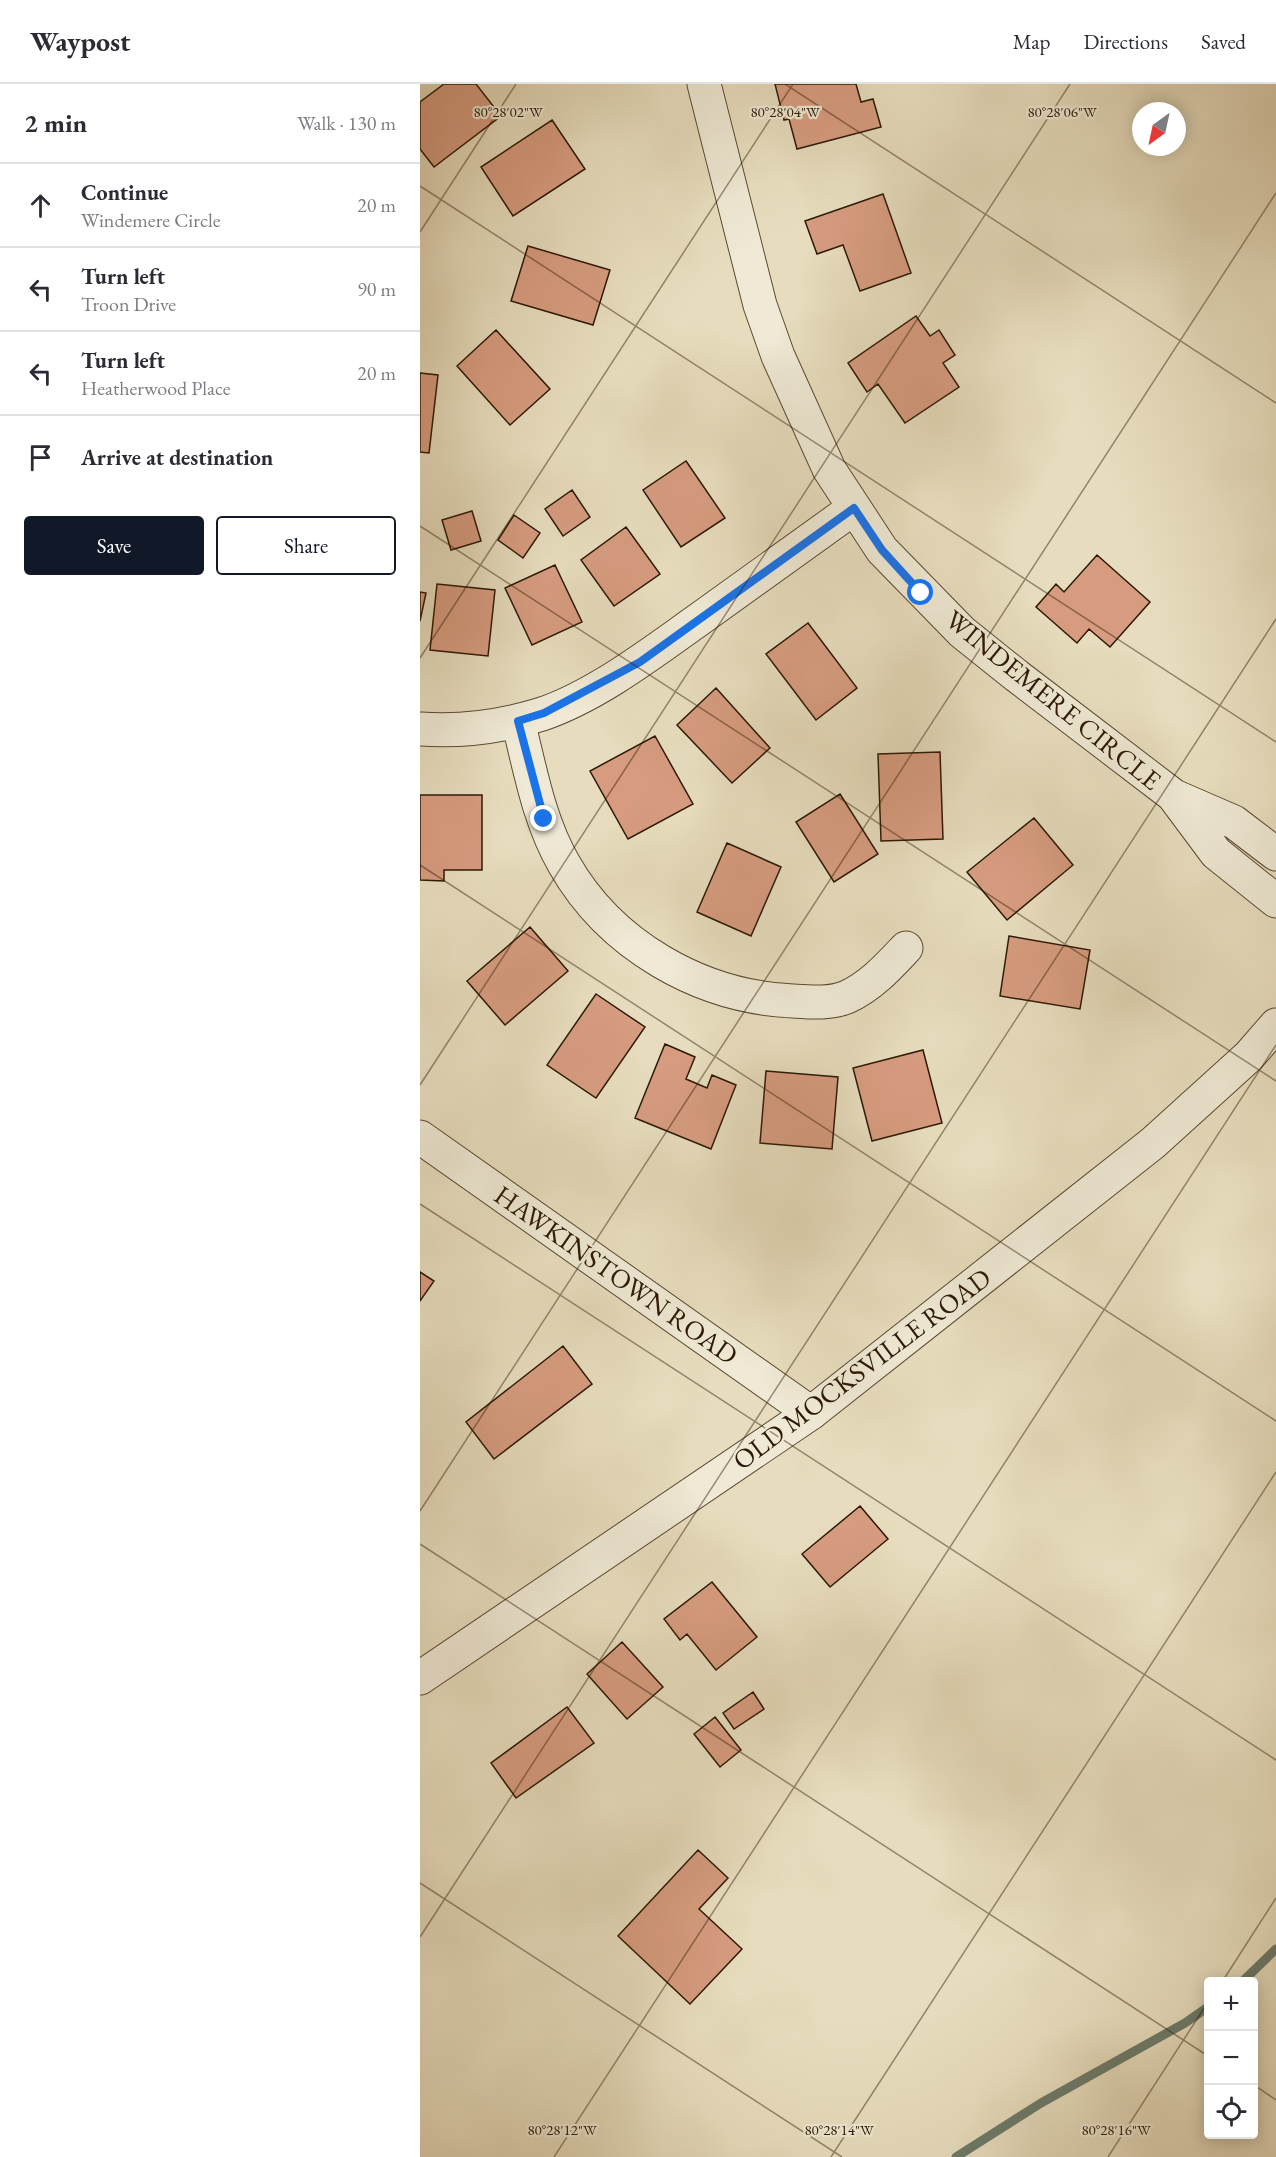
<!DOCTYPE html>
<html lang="en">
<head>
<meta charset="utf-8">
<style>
	body { margin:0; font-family:"EB Garamond",serif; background:#f2f2f3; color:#2b2b33 }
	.controls { position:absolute; right:18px; bottom:18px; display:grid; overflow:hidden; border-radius:6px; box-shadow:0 3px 15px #0003 }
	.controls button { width:54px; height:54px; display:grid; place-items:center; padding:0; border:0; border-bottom:2px solid #e1e1e2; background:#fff; color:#2b2b33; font:30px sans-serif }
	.compass { position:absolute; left:712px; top:18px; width:54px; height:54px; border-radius:50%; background:#fff; box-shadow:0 3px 15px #0003; rotate:213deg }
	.stop { position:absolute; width:18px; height:18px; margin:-14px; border:4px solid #1a73e8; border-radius:50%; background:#fff }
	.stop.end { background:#1a73e8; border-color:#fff; box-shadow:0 2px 6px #0008 }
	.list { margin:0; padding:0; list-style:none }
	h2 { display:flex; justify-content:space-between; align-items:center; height:78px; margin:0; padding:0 24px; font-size:26px }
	h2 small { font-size:20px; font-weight:400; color:#7c7c81 }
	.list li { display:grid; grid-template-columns:39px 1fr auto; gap:18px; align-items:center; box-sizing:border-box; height:84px; padding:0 24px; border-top:2px solid #e1e1e2 }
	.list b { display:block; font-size:22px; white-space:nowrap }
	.list p { margin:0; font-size:20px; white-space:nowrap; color:#7c7c81 }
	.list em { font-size:20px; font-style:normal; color:#7c7c81 }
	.actions { display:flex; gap:12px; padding:18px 24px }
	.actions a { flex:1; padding:14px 0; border:2px solid #111827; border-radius:6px; text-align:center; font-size:21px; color:#111827 }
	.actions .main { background:#111827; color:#fff }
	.icon { flex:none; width:33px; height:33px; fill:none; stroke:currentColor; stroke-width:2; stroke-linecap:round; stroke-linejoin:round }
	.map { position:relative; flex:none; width:856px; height:2073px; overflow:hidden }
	header { display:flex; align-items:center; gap:36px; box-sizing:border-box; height:84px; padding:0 30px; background:#fff; border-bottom:2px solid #e1e1e2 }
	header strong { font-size:28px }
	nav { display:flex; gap:33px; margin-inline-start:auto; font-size:21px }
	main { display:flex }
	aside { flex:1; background:#fff }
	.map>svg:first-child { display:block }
</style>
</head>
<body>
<header>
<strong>Waypost</strong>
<nav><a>Map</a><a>Directions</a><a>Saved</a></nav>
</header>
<main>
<aside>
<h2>2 min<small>Walk · 130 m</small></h2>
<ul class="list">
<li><svg class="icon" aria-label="ahead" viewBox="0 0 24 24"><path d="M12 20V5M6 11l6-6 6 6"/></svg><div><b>Continue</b><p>Windemere Circle</p></div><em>20 m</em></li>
<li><svg class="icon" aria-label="left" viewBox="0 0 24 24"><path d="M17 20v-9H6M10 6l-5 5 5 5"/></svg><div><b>Turn left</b><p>Troon Drive</p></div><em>90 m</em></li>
<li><svg class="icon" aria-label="left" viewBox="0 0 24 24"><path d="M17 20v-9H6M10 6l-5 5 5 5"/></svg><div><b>Turn left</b><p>Heatherwood Place</p></div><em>20 m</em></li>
<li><svg class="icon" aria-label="arrive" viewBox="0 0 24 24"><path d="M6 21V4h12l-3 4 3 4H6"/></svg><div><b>Arrive at destination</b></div></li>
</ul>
<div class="actions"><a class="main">Save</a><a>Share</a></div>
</aside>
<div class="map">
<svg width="856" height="2073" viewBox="0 0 856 2073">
	<rect width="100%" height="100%" fill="#e7ddbe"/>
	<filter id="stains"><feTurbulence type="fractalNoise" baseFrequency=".00333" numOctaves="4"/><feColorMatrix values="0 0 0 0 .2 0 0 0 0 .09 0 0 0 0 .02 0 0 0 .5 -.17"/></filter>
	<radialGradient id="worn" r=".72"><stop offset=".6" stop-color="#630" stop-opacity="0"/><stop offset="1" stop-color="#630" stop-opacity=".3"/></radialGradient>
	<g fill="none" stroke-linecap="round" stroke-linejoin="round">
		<!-- stream -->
		<path stroke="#6c7b6b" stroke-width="9" d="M822,1898L856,1865
			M536,2073L621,2019L765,1939L788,1923"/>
	</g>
	<!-- building -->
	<path fill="#d79c80" stroke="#2c1903" stroke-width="1.5" d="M24,0H56L81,32L14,83L0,65V18Z
		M355,0H436L441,18L453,15L461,43L377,65L369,35L364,36Z
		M132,36L165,85L93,132L61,83Z
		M463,110L491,189L440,207L423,161L397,170L385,137Z
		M108,162L190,186L173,241L91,217Z
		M496,232L510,252L519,246L535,271L523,279L539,303L485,339L458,300L447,308L428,279Z
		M76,246L130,305L90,341L37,282Z
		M0,289L18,291L9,369L0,368Z
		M266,377L305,434L261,463L223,406Z
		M152,406L170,433L143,452L125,425Z
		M52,427L61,457L31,466L22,436Z
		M94,431L120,449L103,474L78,456Z
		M206,443L240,490L194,522L161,476Z
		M677,471L730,518L690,563L669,545L657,559L616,523L636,500L644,508Z
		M135,481L162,538L112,561L85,504Z
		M17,500L75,506L68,572L10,566Z
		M0,508L6,509L0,537Z
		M388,539L437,604L396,636L346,570Z
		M296,604L350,664L312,699L257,641Z
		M235,652L273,720L208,755L170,687Z
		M520,668L523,755L461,757L458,670Z
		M420,710L458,770L414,798L376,738Z
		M0,711H62V786H24V797L0,796Z
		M614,734L653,781L587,836L547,788Z
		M307,759L361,783L331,852L277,828Z
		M110,843L148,887L85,941L47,897Z
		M589,852L670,866L660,925L580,912Z
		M176,910L225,943L176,1014L127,981Z
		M245,960L275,973L266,995L287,1004L292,991L316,1001L291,1065L215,1034Z
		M503,966L522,1039L452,1057L433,984Z
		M346,987L418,993L412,1065L340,1059Z
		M0,1188L14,1197L0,1217Z
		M143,1262L172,1300L74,1375L46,1338Z
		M440,1422L468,1455L410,1503L382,1470Z
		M292,1498L337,1553L296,1586L267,1550L260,1556L244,1535Z
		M202,1558L243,1603L207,1635L167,1590Z
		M333,1608L344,1625L314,1645L303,1629Z
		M147,1623L174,1659L96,1714L71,1679Z
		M295,1633L321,1666L300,1683L274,1650Z
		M278,1766L308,1794L279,1825L322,1865L270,1920L198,1852Z"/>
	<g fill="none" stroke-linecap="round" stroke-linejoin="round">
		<defs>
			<path id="minor" d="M284,0L340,221L358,272L409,385L462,466L542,548L597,592L754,712L814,738L856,770
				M98,637C110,685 119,737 144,780C190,861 280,913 373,917C389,918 411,920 427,913C451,902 468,883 486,864
				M0,645C42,648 81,643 122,630C175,612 229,571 274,539C328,500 381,462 434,424
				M755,714L796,769L856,817
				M0,1053L391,1329"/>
			<path id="tertiary" d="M0,1594L391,1329L733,1059L829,972L856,941"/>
		</defs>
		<!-- minor casing -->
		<use href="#minor" stroke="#5b4a32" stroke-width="35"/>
		<!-- tertiary casing -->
		<use href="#tertiary" stroke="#5b4a32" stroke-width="35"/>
		<!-- minor -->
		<use href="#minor" stroke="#efe9d5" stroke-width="33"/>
		<!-- tertiary -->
		<use href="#tertiary" stroke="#efe9d5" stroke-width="33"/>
	</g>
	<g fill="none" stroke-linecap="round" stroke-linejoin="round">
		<!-- route -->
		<path stroke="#1a73e8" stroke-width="8" d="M124,735L98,637L124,629L220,578L434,424L462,466L501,509"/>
	</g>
	<!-- ticks -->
	<path fill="none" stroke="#2c1903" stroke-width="1.5" stroke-opacity="0.45" d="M365,0L856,319M0,102L856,658M0,148L96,0M0,442L856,997M0,574L373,0M0,781L856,1337M0,1001L650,0M0,1120L856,1676M0,1427L856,109M0,1460L788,1972M0,1799L422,2073M0,1853L856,535M802,1898L856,1814M834,2001L856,2016M134,2073L856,961M411,2073L856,1388M688,2073L788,1918"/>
	<g text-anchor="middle" stroke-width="4.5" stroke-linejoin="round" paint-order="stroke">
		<!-- street labels -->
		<g font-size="27" fill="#2c1903" stroke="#efe9d5">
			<text transform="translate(633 616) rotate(39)" y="9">WINDEMERE CIRCLE</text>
			<text transform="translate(196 1191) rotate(35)" y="9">HAWKINSTOWN ROAD</text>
			<text transform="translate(442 1285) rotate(-37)" y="9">OLD MOCKSVILLE ROAD</text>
		</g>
	</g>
	<g font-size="15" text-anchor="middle" fill="#2c1903" stroke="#efe9d5" stroke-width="4.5" stroke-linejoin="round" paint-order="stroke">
		<text x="88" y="33">80°28'02"W</text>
		<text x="365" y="33">80°28'04"W</text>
		<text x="642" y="33">80°28'06"W</text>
		<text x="142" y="2051">80°28'12"W</text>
		<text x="419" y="2051">80°28'14"W</text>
		<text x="696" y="2051">80°28'16"W</text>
	</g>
	<rect width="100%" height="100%" filter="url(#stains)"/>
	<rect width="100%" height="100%" fill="url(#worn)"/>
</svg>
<div class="controls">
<button>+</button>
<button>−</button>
<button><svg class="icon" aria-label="locate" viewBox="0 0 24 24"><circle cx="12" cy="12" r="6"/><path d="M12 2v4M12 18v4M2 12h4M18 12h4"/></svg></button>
</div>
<svg class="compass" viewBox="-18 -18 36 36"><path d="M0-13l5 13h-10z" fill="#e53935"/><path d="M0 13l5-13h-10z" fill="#7c7c81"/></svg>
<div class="stop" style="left:501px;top:509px"></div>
<div class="stop end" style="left:124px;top:735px"></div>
</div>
</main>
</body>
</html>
